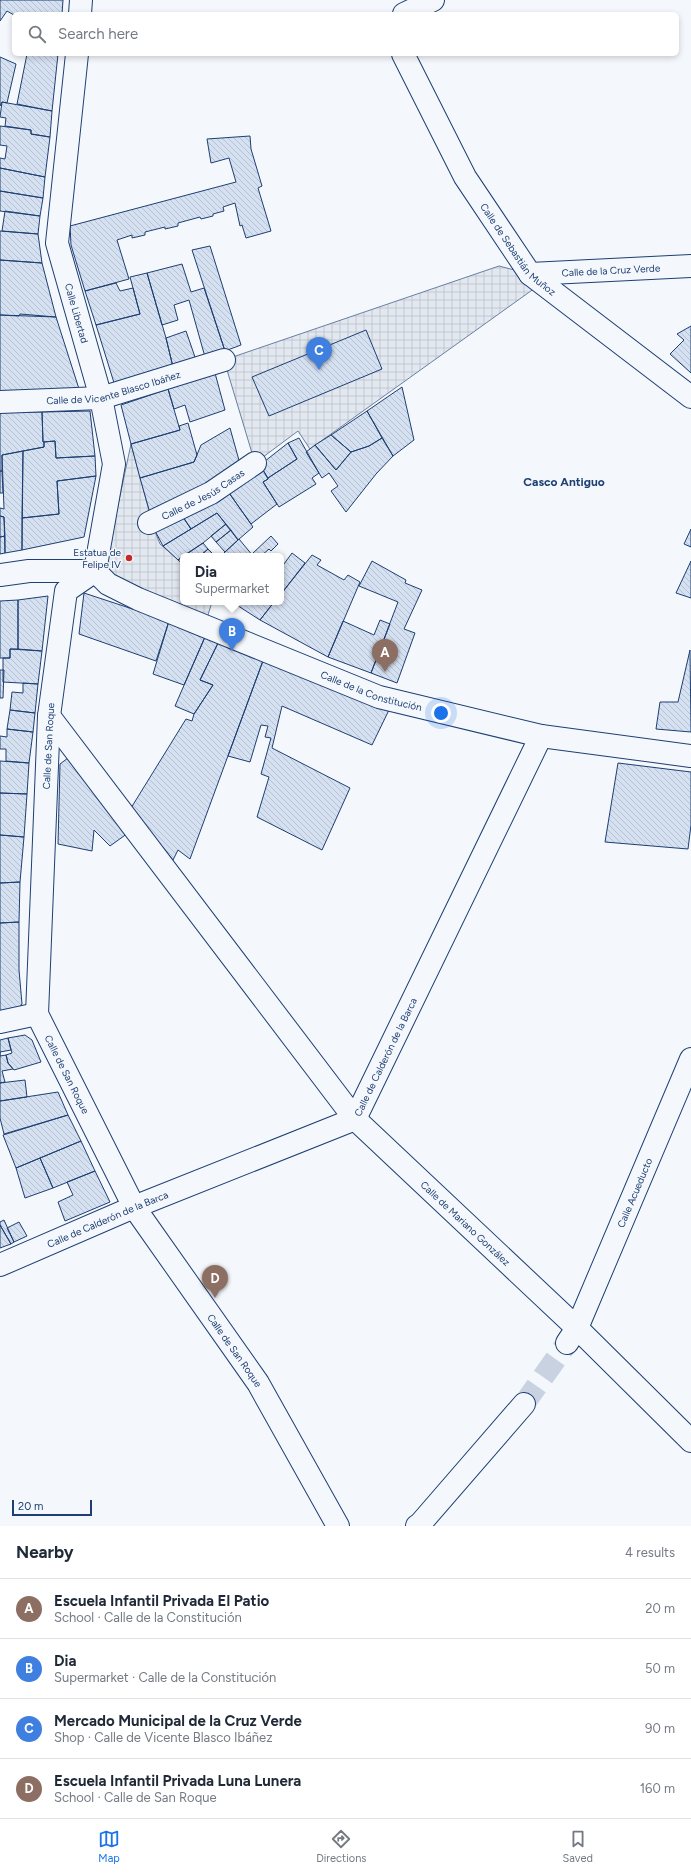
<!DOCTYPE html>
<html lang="en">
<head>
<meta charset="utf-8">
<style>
	body { margin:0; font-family:Figtree,sans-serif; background:#f6f6f7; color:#1f2937 }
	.scale { position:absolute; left:12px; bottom:10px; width:80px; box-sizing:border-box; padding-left:4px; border:2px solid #1d3f73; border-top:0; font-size:11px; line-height:14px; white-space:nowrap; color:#1d3f73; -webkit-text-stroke:3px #f4f7fb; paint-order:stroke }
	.you { position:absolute; left:441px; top:713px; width:14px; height:14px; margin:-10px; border:3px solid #fff; border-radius:50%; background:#1a73e8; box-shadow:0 0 0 6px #1a73e833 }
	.badge { display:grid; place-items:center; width:26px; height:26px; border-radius:50%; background:#1a73e8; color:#fff; font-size:13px; font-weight:700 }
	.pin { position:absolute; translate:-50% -33px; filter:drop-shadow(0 1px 2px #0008) }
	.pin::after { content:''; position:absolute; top:21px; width:14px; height:12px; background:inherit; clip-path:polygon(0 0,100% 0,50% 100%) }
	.popup { position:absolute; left:180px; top:553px; width:104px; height:52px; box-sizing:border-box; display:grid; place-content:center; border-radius:6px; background:#fff; filter:drop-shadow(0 1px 3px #0005); font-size:13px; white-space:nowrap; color:#747a83 }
	.popup b { font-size:15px; color:#1f2937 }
	.popup::after { content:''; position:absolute; left:50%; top:100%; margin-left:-8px; border:8px solid transparent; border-top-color:#fff }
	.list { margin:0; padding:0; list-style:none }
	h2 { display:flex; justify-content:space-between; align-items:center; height:52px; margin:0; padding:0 16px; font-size:17px }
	h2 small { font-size:13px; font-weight:400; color:#747a83 }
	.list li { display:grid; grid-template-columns:26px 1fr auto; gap:12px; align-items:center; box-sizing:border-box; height:60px; padding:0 16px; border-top:1px solid #e0e1e3 }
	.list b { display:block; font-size:15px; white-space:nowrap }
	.list p { margin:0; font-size:13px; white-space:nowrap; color:#747a83 }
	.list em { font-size:13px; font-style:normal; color:#747a83 }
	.icon { flex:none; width:22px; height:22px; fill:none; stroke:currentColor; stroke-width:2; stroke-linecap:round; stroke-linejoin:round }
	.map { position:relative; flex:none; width:691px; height:1526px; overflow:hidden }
	.search { position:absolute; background:#fff; box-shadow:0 2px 6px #0003; left:12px; right:12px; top:12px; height:44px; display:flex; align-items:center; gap:10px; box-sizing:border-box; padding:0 14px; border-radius:6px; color:#747a83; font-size:15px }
	.sheet { height:292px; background:#fff }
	nav { display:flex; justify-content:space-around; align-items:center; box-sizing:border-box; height:56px; border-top:1px solid #e0e1e3; background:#fff; font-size:11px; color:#747a83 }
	nav a { display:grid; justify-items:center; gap:2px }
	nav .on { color:#1a73e8 }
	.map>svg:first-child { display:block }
</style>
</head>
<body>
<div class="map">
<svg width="691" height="1526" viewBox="0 0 691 1526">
	<defs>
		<pattern id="plaza-grid" width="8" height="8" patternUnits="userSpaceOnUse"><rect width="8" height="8" fill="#e3e8f0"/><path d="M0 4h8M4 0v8" fill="none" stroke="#c2c8d1"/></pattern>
		<pattern id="building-back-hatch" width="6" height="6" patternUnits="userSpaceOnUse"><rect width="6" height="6" fill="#d5e0f0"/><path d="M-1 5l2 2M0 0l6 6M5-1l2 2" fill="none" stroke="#b6c1d1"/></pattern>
	</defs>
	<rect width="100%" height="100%" fill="#f4f7fb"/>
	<!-- plaza -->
	<path fill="url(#plaza-grid)" stroke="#687fa3" d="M499,266L530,274L535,288L310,449L298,431L255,463L224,360Z
		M131,444L154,529L160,544L183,564V602H212L207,618L104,571Z"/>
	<!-- building -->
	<path fill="url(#building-back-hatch)" stroke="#1d3f73" d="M0,0H63L62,14L14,15L7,11L0,21Z
		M27,54H58L52,111L17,104Z
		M0,57L16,64L7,103L2,102L0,106Z
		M2,102L52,111L50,137L31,134V130L5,126L6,118L0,117Z
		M0,126L31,130V134L50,137L45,177L0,168V158L5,159L7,146L0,145Z
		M250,136L251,149L262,186L258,188L271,231L246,238L242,225L240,226L235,203L223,207L224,211L213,214V216L201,219L200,217L178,223V226L165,229V227L145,232V235L132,238V235L117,240L129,279L85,291L71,245L70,226L236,182L229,158L211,163L207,139Z
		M0,168L45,177L43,198L0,191Z
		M0,191L43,198L40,216L0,211Z
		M5,211L40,216L38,234L2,231Z
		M0,231L38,234L42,263L0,260Z
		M210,246L241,345L225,351L192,250Z
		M0,260L42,263L56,317L0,315Z
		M182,264L191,292L204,288L225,351L205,357L189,300L174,305L178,320L162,325L147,273Z
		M147,273L166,338L173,367L115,386L96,325L140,314L130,277Z
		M116,283L120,291L133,288L140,314L96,325L85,291Z
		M20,314L56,317L80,392L0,395V315L19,316Z
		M691,326V373L670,354L684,340L677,334Z
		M366,330L382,369L269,416L252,377Z
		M186,331L196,360L173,367L166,338Z
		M215,373L225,410L190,422L185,405L174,409L168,389Z
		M402,387L414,440L393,456L367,411Z
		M168,389L180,430L131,444L121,405Z
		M90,411L95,456L56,458L55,441L43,442L42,412Z
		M367,411L382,438L369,446L351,452L331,435Z
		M0,412H42L43,442H44V447L2,455V471H0Z
		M188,423L197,455L194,462L140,478L131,444L180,430L179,426Z
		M230,428L240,464L195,496L150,513L140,478L194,462L201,445Z
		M331,435L351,452L336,470L315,445Z
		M299,438L319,473L312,478L316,484L279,507L263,482L268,479V478L297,459L288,443Z
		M382,438L393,456L376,474L346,512L331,491L338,486L329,473L322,478L306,452L315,445L336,470L351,452L369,446Z
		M55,441L56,458L95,456L96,476L57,481L59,514L22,518L23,451L44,447V442Z
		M288,443L297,459L268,478L260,465Z
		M23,451L22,550L5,553L4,517L0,516V508L4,509L2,455Z
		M260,465L268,479L263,482L277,504L251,524L227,490Z
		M0,471H2L3,493H0Z
		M96,476L84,537L22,550V518L59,514L57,481Z
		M227,490L253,527L238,540L217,513L191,529L181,514Z
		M217,513L226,524L203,543L178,560L163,546Z
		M181,514L191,529L163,546L154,529Z
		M0,516L4,517L5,536L0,537Z
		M226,524L231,530L216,542L211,536Z
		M691,529V547L684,544Z
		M231,530L238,540L225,552L216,542Z
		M5,536V553L0,554V537Z
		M271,536L278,544L271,551L269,549L261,556H253L252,554Z
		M239,539L253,556H221L225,552Z
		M203,543L208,549L200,556H183Z
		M208,549L215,556H200Z
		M292,553L305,563L281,594V568Z
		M312,555L321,560L317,565L344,580L348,575L360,582L328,657L260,620L274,602H281V594Z
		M183,556V564L178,560Z
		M372,561L406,580L405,583L422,590L404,629L415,633L397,683L371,673L398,602L359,586Z
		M691,561V598L676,593Z
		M84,593L169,621L156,661L79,634Z
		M48,596L42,651L18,649V600Z
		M18,600V649H10V658H0V601Z
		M232,602H274L260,620Z
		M380,620L390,624L371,673L328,657L343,621L374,635Z
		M169,621L205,637L184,685L153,674Z
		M205,637L219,641L200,680L213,685L194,714L175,706Z
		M219,641L264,658L190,859L178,850L173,860L131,808L186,719L192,721L194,714L213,685L200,680Z
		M10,649L42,651L38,684L3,682V658H10Z
		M690,650L691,732L656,729L660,702H678Z
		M264,658L389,710L372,745L282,706L272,748L350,788L322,850L257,817L269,777L261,774L271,738L265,737L268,726L261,725L250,762L228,756Z
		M0,670H4L3,698H0Z
		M23,683L38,684L35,713L10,710L12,692L23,693Z
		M10,710L35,713L33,732L7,729Z
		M7,729L33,732L29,763L6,761V749H0V736L7,737Z
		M68,758L128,833L110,846L94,830L92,851L58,844L60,764Z
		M0,761L29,763L27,794L0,793Z
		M618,763L691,772V825L688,849L605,842Z
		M0,793L27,794L24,837L0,835Z
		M0,835L24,837L20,882L0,883Z
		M20,882L19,922L0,923V883Z
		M19,922V970L22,1004L14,1014L0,1016V923Z
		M25,1035L32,1040L41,1062L14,1070L8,1063L6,1055L12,1053L8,1038Z
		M8,1038L11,1050L0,1052V1056V1040Z
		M6,1055L8,1063L13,1069L2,1071L5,1082L0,1083V1056Z
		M25,1080L27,1097L0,1101V1083Z
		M58,1092L68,1115L4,1134L0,1118V1101Z
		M68,1115L81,1141L16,1168L3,1135Z
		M81,1141L95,1171L53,1188L40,1158Z
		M40,1158L53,1188L25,1198L16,1168Z
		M95,1171L110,1202L65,1221L58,1202L73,1195L67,1182Z
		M4,1220L14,1242L11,1244L0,1225V1222Z
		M19,1222L27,1236L14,1242L7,1228Z
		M0,1225L11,1244L0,1248Z"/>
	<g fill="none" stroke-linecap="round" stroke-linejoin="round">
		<!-- street-tunnel -->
		<path stroke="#c9d2e0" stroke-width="22" stroke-dasharray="22 11" stroke-linecap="butt" d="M524,1404L567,1343"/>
		<defs>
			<g id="street">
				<path d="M80,14L81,0"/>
				<path d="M404,14L433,0"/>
				<path id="s1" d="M77,54L57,243L101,398L114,464L95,571"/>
				<path id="s2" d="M403,54L465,177L530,274L691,397"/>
				<path id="s3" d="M530,274L691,266"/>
				<path id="s4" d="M0,402L101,398L224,360"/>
				<path id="s5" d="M149,523L211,493L255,463"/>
				<path id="s6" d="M49,716L355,1119L577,1328L691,1441"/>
				<path d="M0,1022L37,1014"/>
				<path id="s7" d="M0,1265L134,1207L355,1119L541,736"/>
				<path id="s8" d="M567,1343L577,1328L691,1059"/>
				<path d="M417,1526L420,1524L524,1404"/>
			</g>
			<g id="secondary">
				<path id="s9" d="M95,571L66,591L49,716L37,1014L134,1207L258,1383L338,1526"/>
				<path id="s10" d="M95,571L108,584L138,599L379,697L541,736L691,756"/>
				<path d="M0,575L29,571H95"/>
			</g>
		</defs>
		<!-- street casing -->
		<use href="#street" stroke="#1d3f73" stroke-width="24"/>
		<!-- secondary casing -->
		<use href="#secondary" stroke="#1d3f73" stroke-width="24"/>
		<!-- street -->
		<use href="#street" stroke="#f4f7fb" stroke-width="22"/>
		<!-- secondary -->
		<use href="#secondary" stroke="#f4f7fb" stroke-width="22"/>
	</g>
	<!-- markers -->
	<circle fill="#c62828" stroke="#f4f7fb" stroke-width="1.5" cx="129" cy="558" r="4"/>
	<g text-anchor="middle" stroke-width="3" stroke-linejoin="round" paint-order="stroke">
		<!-- street labels -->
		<g font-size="10" fill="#1d3f73" stroke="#f4f7fb">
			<text dy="4" stroke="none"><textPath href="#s2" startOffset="228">Calle de Sebastián Muñoz</textPath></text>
			<text dy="4" stroke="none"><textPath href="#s3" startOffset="81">Calle de la Cruz Verde</textPath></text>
			<text dy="4" stroke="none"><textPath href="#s1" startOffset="263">Calle Libertad</textPath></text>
			<text dy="4" stroke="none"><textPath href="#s4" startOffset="115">Calle de Vicente Blasco Ibáñez</textPath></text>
			<text dy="4" stroke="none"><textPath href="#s5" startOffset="61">Calle de Jesús Casas</textPath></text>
			<text dy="4" stroke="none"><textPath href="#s10" startOffset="303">Calle de la Constitución</textPath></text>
			<text transform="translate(48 746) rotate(-87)" y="4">Calle de San Roque</text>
			<text dy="4" stroke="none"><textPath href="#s7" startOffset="453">Calle de Calderón de la Barca</textPath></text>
			<text dy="4" stroke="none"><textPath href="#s9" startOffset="527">Calle de San Roque</textPath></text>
			<text dy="4" stroke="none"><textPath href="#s8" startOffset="165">Calle Acueducto</textPath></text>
			<text dy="4" stroke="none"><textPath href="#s7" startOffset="117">Calle de Calderón de la Barca</textPath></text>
			<text dy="4" stroke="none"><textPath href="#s6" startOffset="658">Calle de Mariano González</textPath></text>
			<text dy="4" stroke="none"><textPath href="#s9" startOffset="851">Calle de San Roque</textPath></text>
		</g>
		<!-- poi labels -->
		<g font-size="10" fill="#1d3f73" stroke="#f4f7fb" text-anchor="end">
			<text x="121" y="556">Estatua de<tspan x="121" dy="12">Felipe IV</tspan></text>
		</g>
		<!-- quarter labels -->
		<g font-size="12" font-weight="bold" fill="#1d3f73" stroke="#f4f7fb">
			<text x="564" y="486">Casco Antiguo</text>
		</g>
	</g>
</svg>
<div class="scale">20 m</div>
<div class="you"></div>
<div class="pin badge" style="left:385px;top:672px;background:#8d6e63">A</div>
<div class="pin badge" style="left:232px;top:651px;background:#3f7fe0">B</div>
<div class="popup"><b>Dia</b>Supermarket</div>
<div class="pin badge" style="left:319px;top:370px;background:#3f7fe0">C</div>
<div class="pin badge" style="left:215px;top:1298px;background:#8d6e63">D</div>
<div class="search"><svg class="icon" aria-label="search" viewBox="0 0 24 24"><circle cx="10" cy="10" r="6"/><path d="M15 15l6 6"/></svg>Search here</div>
</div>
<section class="sheet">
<h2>Nearby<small>4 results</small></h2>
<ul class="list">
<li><span class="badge" style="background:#8d6e63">A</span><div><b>Escuela Infantil Privada El Patio</b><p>School · Calle de la Constitución</p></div><em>20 m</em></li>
<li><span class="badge" style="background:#3f7fe0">B</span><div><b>Dia</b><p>Supermarket · Calle de la Constitución</p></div><em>50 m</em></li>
<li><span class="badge" style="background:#3f7fe0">C</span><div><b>Mercado Municipal de la Cruz Verde</b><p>Shop · Calle de Vicente Blasco Ibáñez</p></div><em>90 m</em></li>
<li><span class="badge" style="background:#8d6e63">D</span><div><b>Escuela Infantil Privada Luna Lunera</b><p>School · Calle de San Roque</p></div><em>160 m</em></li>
</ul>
</section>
<nav>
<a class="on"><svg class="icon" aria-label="map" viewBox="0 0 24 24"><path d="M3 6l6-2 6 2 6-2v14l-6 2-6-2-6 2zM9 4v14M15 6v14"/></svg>Map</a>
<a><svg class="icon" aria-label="directions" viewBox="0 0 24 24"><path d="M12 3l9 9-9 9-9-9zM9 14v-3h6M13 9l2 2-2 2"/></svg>Directions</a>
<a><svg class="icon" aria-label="saved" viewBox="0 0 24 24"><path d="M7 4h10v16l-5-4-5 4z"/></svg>Saved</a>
</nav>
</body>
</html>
